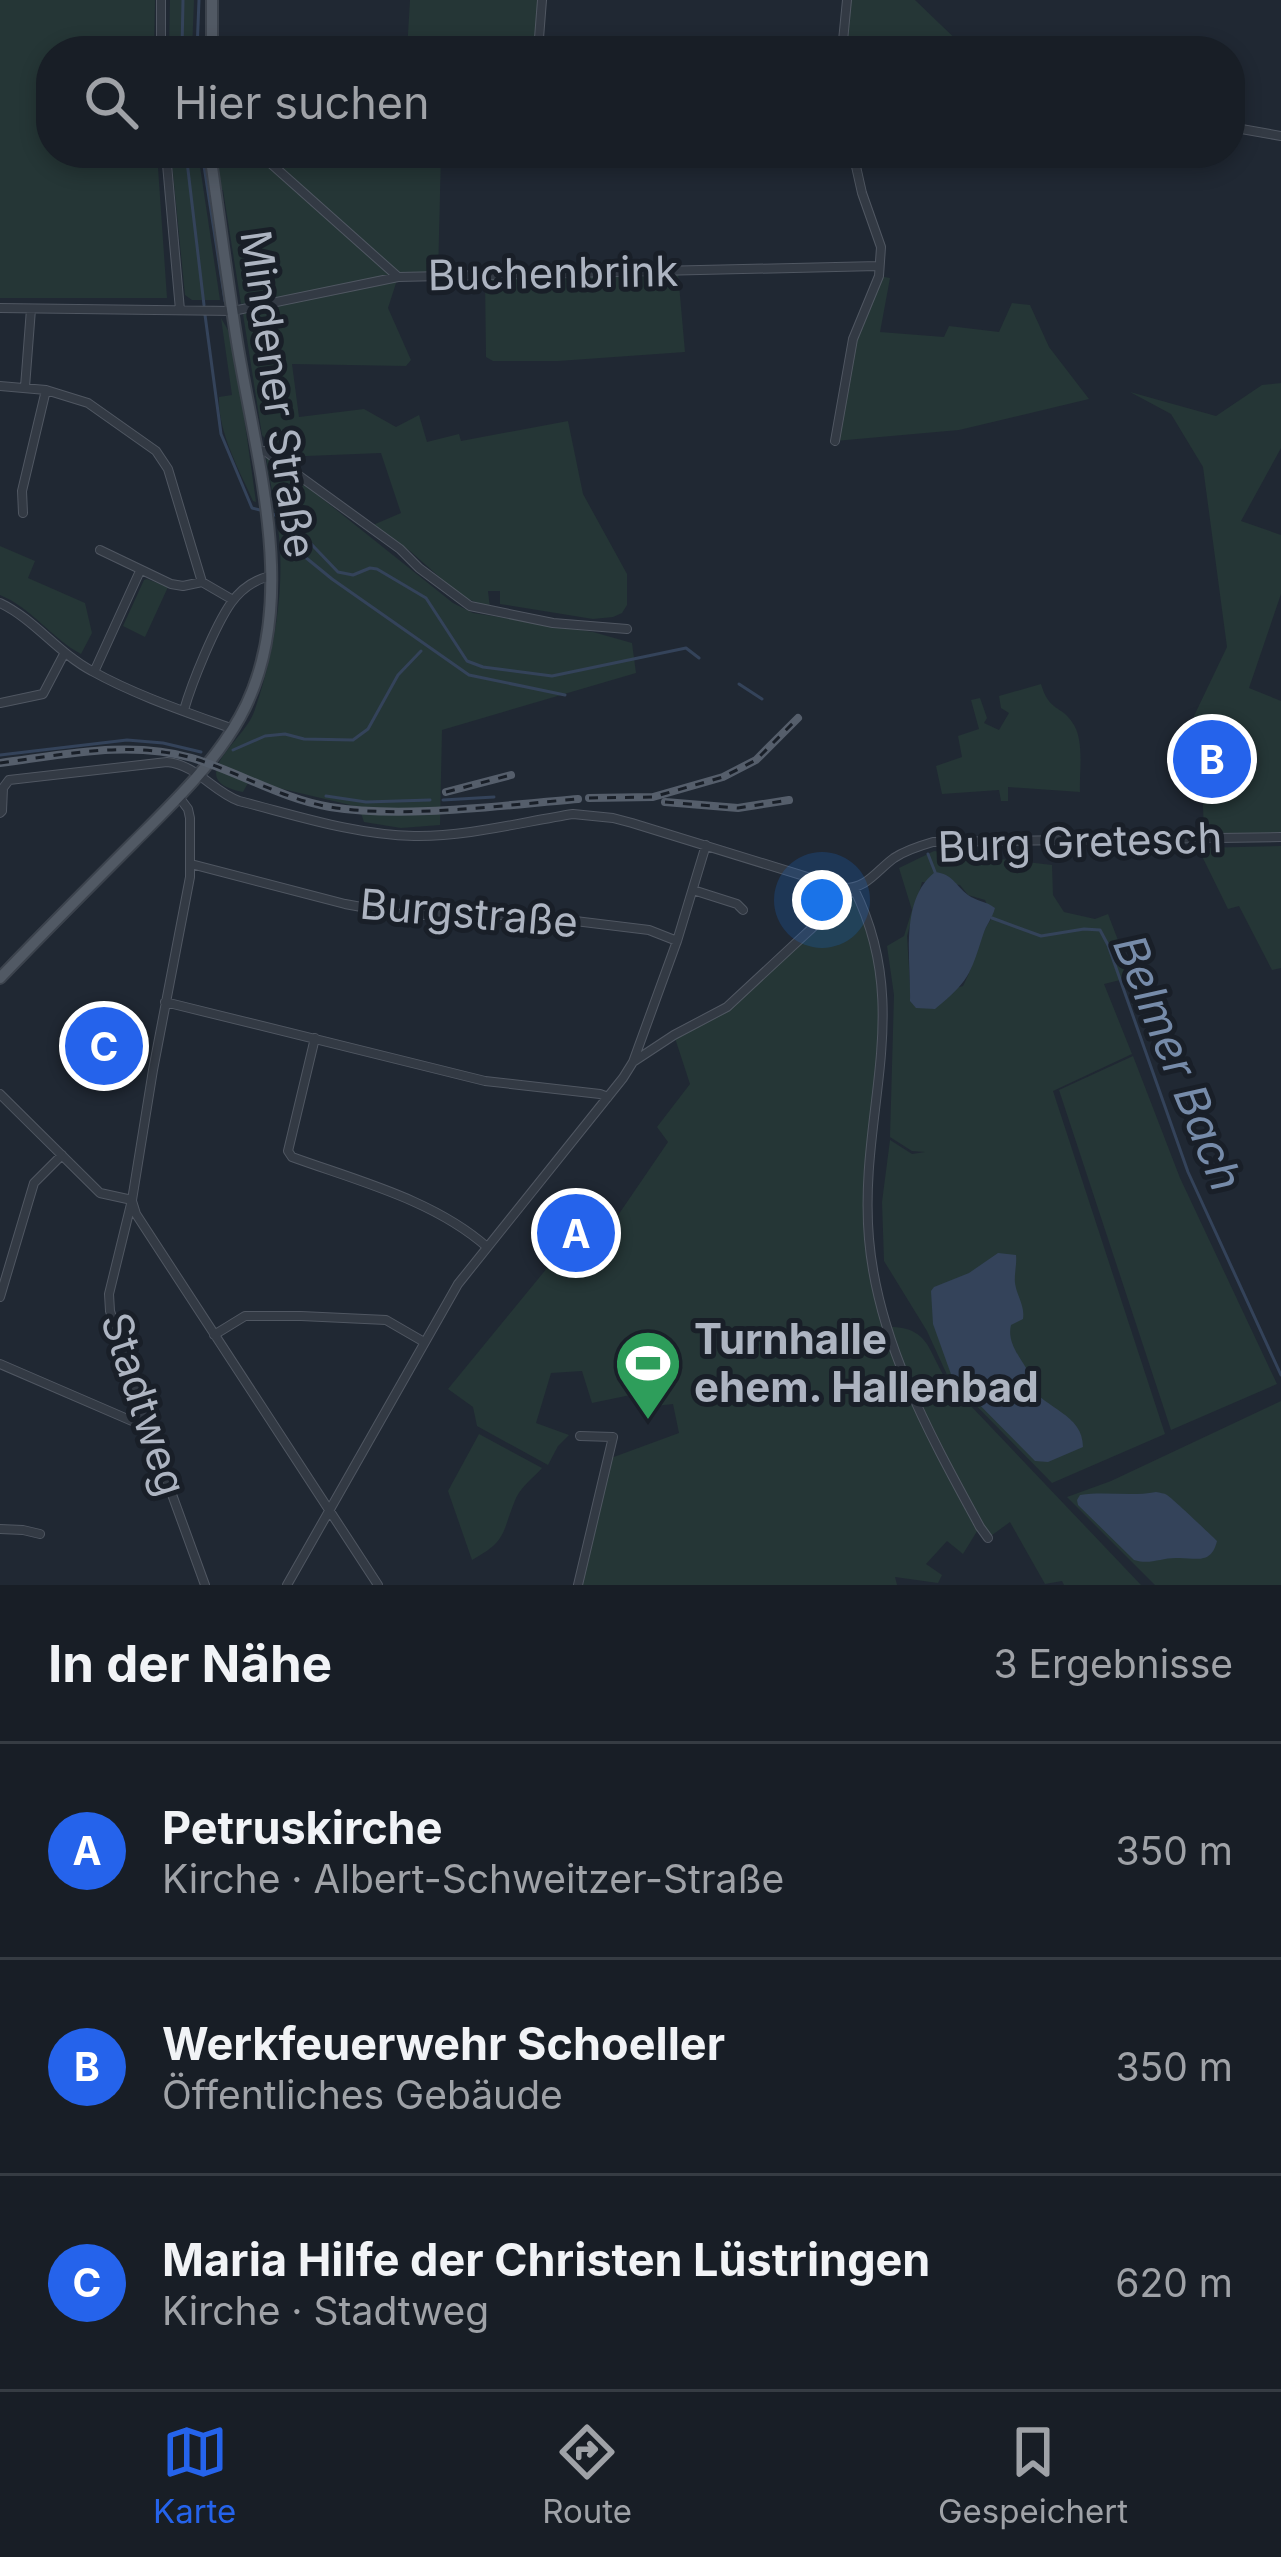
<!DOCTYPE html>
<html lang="de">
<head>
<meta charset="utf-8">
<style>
	body { margin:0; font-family:Inter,sans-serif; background:#21272e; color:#f1f3f6 }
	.you { position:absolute; left:822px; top:900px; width:42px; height:42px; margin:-30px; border:9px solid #fff; border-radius:50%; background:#1a73e8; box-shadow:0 0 0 18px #1a73e833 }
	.badge { display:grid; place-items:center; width:78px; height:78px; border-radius:50%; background:#2563eb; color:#fff; font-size:39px; font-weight:700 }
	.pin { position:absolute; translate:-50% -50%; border:6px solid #fff; box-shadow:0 3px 12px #0006 }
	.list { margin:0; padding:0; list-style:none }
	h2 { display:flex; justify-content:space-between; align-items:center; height:156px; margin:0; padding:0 48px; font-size:51px }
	h2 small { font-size:39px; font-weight:400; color:#9fa2a7 }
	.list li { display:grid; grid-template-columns:78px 1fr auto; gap:36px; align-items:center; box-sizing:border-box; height:216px; padding:0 48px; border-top:3px solid #363c43 }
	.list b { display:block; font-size:45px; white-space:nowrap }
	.list p { margin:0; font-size:39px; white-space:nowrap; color:#9fa2a7 }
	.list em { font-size:39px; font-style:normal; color:#9fa2a7 }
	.icon { flex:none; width:66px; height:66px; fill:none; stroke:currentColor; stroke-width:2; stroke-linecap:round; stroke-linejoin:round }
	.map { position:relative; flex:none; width:1281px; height:1585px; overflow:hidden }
	.search { position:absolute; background:#181e26; box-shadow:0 6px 18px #0003; left:36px; right:36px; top:36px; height:132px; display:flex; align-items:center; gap:30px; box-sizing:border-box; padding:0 42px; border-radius:48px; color:#9fa2a7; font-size:45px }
	.sheet { height:804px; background:#181e26 }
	nav { display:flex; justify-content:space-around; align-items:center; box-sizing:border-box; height:168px; border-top:3px solid #363c43; background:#181e26; font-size:33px; color:#9fa2a7 }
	nav a { display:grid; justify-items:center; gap:6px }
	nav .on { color:#2563eb }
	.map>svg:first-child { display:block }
</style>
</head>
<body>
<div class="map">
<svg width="1281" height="1585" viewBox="0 0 1281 1585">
	<rect width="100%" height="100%" fill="#202833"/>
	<!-- green -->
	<path fill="#253636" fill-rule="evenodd" d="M0,0H155L154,51H51V153H157L167,298H0Z
		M170,0H194L192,51H169Z
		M410,0H542L538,51H407Z
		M847,0H915L968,51H842Z
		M171,153H198L220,300H192L185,295Z
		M210,153H441L438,276L398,277L241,304L223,190H215Z
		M678,273L685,352L558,361H493L486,357L485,276Z
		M879,276L890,278L880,332L944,337L949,326L999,332L1012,303L1030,305L1049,347L1089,399L959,430L835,441L853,339Z
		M397,280L388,308L411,360L406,366L292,364L299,417L364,409L396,427L419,415L427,442L459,434L461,441L568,421L583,494L627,574V605L622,613L613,617L593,619L500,604V591H488L490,608L461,596L410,551L373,525L401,513L381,453L282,457L262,435L243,314Z
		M221,318L228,330L240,388L256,502L253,501C239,469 218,433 219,397L232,395Z
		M1281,383V448L1241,521L1281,535V594L1249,688L1281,701V833L1204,834L1202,781L1231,778L1226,733L1194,734V716L1227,647L1203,467L1171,414L1130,392L1216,416L1262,385Z
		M266,457H270L453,603L473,613L593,632L632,643L636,673L442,730L440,825L401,828L364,822L359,807L249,781L243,792C181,780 244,741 254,712C272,661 283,602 280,548C278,518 271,487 266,457Z
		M0,546L35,561L28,578L85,603L92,633L81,654C51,638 32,608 0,595Z
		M147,579L168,587L145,637L123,626L144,580Z
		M1041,684C1049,712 1061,705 1072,722C1085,739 1079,772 1080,792L1008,787V801H1001L999,790L942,794L936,766L962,757L958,736L979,729L971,700L980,698L987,718L984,723L999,730L1009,713L1001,708L999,696Z
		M1281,846V968L1272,970L1239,906L1228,909L1198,848Z
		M934,851L1052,865L1053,895L1064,912L1095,919L1108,914L1132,977L1104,984L1132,1054L1053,1091L1165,1434L1052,1483L948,1377L927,1331L884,1261L882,1202L890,1140L912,1154L925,1152L912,1151L890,1137L894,995L887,946L904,936L912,910L899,868ZM922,882L960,885L968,895L985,900L992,918C977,937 975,965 963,986L911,1001L907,936Z
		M854,889L866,914L884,995L871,1145L869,1241L887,1327C933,1326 927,1355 950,1384L1141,1585H1064L1062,1581L1045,1584L1010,1522L988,1538L979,1528L963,1554L947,1541L926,1564L942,1575L938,1583L895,1577L897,1585H582L611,1458L679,1433L673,1404L655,1406L645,1392L592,1403L582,1371L551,1373L536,1423L569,1435L558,1446L548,1465L477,1426L473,1407L448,1389L552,1262L578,1274L668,1142L657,1127L690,1084L674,1035L727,1007Z
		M1133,1056L1180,1178L1277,1384L1171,1430L1059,1090Z
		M1281,1401V1585H1155L1067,1497L1111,1481Z
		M479,1434L542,1468C534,1477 521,1487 516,1498C501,1534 508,1540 472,1560L448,1491Z"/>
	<!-- water -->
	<path fill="#34435a" d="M935,872C953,874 955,885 968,895C976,901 986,901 995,908C992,919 986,925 983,935C970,975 969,981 935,1009L916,1008L910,1001C911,960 899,900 935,872Z
		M998,1253L1016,1255C1017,1265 1014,1274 1015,1283C1017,1297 1025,1305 1023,1319L1011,1325C1006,1345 1024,1361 1032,1379L1029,1385C1045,1409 1083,1414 1083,1447L1048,1462L1035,1461L952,1377L933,1324L931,1291L934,1287L969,1273Z
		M1156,1492C1160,1493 1164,1493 1167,1495C1171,1497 1213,1537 1217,1541C1211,1566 1195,1557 1176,1558C1160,1558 1150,1565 1134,1560L1078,1505L1077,1500L1080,1495C1106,1491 1130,1497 1156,1492Z"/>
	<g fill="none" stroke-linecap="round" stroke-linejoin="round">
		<!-- stream -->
		<path stroke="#34435a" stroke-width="3" d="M182,51L183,0
			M197,51L199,0
			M186,153L204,305
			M202,153L225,301
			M205,315L221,434L252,508L264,511
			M273,514L293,525L338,572L353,575L370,568L377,569L426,598L467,661L483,667L552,676L686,648L699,658
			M283,539L332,579L469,675L565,695
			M739,684L762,699
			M233,750L265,736L285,734L304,739L353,740L368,729L398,675L421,651
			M0,755L127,740L163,743L201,752
			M326,796L366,802L430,800
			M443,800L494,797
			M928,854L935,872
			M992,918L1041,936L1084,929L1100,930L1108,945L1188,1172L1281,1375"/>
		<defs>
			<path id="minor" d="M161,0V51
				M538,51L542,0
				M842,51L847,0
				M1230,127L1281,136
				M166,153L180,310
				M259,153L397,276
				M0,308L233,311L398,277L878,266
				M0,386L46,390L88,403L156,451L168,469L202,582
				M25,387L31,309
				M835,441L853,339L879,276L881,247L862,193L853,153
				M258,451H265L400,549L419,568L470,606L553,623L627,629
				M23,513L22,491L46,390
				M100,550L171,584L183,586L202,582L233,600
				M0,603C34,619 58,653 92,671C135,695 186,712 233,729
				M94,672L140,571
				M0,703L43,694L64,654
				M184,710C192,682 215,626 231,603C241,589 254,580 270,576
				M179,797L188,809L190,818V877L153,1070L132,1200L109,1294L110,1311L146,1423L205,1585
				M0,813L2,811L3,788L9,780L167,762C197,765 212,791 239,801C295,815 355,835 414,836C465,837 522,822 573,814L613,818L632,823L843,888C867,889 876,871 894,858C906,850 919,846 933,842L1281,837
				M191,864L345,904L406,915H526L649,930L677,941
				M693,890L737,904L743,910
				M165,1002L485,1081L600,1094L608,1097
				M315,1038L288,1151L292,1157C358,1181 434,1200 487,1247
				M633,1062L674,1035L727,1007L854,889C915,1010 858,1114 869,1239C878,1343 931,1437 980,1527L988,1538
				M0,1094L100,1193L132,1200
				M132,1201L136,1214L378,1585
				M0,1297L34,1183L62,1155
				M214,1335L245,1316H301L386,1320L424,1342
				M0,1364L139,1424L146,1423
				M0,1529L23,1530L40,1534
				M287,1585L458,1284L623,1078L633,1062L677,941L706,845
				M578,1585L613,1437L580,1436"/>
			<path id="major" d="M212,0V51
				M0,978C44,932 89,887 134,842C172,804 214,764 240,717C302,606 256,460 237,342C227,279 219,216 210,153"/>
		</defs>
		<!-- minor casing -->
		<use href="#minor" stroke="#505762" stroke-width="10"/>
		<!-- major casing -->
		<use href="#major" stroke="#3c434d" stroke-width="14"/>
		<!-- minor -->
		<use href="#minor" stroke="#333a44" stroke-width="8"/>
		<!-- major -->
		<use href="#major" stroke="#515964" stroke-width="10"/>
		<defs>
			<path id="rail" d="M0,763C63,755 129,740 192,758C239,772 282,799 330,807C404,819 503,805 578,799
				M446,792L511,775
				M589,798L653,797L723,777L756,760L798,718
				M665,802L738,808L789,800"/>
		</defs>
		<!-- rail casing -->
		<use href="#rail" stroke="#555e6b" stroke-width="8"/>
		<!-- rail -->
		<use href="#rail" stroke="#191f28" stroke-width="3" stroke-dasharray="9" stroke-linecap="butt"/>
	</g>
	<!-- icons -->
	<defs>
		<symbol id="stadium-pin" viewBox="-11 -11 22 30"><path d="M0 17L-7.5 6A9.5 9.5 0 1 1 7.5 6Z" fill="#2e9e5b" stroke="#191f28"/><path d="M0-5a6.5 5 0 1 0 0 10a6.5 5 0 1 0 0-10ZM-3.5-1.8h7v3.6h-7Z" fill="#fff"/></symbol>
	</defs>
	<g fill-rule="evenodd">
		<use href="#stadium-pin" x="610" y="1325" width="76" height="104"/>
	</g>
	<g text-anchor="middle" stroke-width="10" stroke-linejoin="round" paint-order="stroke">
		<!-- street labels -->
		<g font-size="42" fill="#adb4c1" stroke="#191f28">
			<text transform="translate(553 273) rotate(-1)" y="15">Buchenbrink</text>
			<text transform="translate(278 394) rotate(82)" y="15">Mindener Straße</text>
			<text transform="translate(1080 842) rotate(-2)" y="15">Burg Gretesch</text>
			<text transform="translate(469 913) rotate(5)" y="15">Burgstraße</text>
			<text transform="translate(144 1404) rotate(72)" y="15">Stadtweg</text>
		</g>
		<!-- poi labels -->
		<g font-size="42" font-weight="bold" fill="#adb4c1" stroke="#191f28" text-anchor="start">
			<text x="694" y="1354">Turnhalle<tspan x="694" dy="48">ehem. Hallenbad</tspan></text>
		</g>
		<!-- water labels -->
		<g font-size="45" font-style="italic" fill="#768ba9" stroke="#191f28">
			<text transform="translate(1178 1063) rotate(68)" y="16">Belmer Bach</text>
		</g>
	</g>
</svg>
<div class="you"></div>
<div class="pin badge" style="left:576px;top:1233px">A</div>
<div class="pin badge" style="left:1212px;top:759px">B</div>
<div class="pin badge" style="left:104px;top:1046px">C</div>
<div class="search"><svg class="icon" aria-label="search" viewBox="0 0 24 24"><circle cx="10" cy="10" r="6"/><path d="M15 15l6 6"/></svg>Hier suchen</div>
</div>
<section class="sheet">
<h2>In der Nähe<small>3 Ergebnisse</small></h2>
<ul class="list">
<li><span class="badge">A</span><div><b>Petruskirche</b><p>Kirche · Albert-Schweitzer-Straße</p></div><em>350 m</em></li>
<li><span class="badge">B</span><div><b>Werkfeuerwehr Schoeller</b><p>Öffentliches Gebäude</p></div><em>350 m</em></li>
<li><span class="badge">C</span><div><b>Maria Hilfe der Christen Lüstringen</b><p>Kirche · Stadtweg</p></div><em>620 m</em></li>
</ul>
</section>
<nav>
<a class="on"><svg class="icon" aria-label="map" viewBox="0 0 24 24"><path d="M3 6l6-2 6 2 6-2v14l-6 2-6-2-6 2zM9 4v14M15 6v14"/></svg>Karte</a>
<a><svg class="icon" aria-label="directions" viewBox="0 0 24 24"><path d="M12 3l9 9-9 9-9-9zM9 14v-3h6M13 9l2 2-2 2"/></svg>Route</a>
<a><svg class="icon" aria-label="saved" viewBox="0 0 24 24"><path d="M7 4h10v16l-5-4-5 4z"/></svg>Gespeichert</a>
</nav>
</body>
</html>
